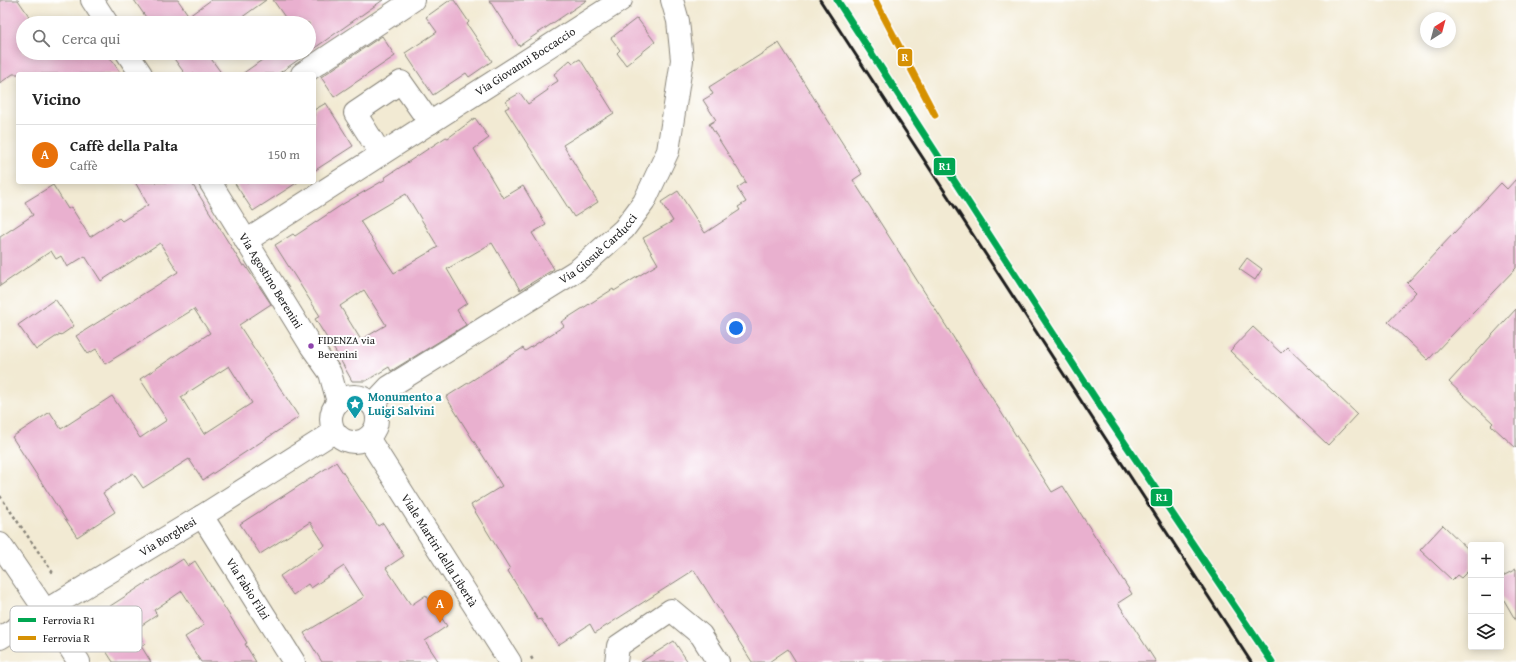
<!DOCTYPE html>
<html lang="it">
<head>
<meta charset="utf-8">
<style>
	body { margin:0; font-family:"Gentium Book Plus",serif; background:#f2f2f2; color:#222 }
	.controls { position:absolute; right:12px; bottom:12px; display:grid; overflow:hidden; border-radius:4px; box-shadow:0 2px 10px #0003 }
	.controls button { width:36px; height:36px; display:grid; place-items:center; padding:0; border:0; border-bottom:1px solid #e0e0e0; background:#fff; color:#222; font:20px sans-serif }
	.compass { position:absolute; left:1420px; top:12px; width:36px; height:36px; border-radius:50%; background:#fff; box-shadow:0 2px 10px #0003; rotate:36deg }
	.you { position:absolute; left:736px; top:328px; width:14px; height:14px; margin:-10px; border:3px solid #fff; border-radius:50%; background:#1a73e8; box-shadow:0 0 0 6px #1a73e833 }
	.badge { display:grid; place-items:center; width:26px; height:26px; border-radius:50%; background:#d93025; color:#fff; font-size:13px; font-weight:700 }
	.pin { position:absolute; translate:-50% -33px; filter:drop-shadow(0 1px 2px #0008) }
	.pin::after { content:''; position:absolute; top:21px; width:14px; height:12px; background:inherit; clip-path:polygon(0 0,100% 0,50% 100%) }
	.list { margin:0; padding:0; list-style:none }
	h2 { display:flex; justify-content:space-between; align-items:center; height:52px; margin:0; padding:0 16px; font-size:17px }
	h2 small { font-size:13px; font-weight:400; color:#767676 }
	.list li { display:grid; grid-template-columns:26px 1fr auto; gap:12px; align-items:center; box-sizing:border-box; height:60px; padding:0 16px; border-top:1px solid #e0e0e0 }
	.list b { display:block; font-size:15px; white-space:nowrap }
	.list p { margin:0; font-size:13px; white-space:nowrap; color:#767676 }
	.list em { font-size:13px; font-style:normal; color:#767676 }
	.icon { flex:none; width:22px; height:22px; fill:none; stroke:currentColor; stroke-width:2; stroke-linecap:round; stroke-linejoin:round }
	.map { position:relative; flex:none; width:1516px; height:662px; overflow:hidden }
	.search { position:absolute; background:#fff; box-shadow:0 2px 10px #0003; left:16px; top:16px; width:300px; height:44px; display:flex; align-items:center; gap:10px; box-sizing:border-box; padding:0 14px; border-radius:22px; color:#767676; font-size:15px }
	.panel { position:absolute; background:#fff; box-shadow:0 2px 10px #0003; left:16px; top:72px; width:300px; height:112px; border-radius:4px }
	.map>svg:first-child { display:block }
</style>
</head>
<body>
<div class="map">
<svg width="1516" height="662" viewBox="0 0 1516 662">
	<rect width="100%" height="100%" fill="#fff"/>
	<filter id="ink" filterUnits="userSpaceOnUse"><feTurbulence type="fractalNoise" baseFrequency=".025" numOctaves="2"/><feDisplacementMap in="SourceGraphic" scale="8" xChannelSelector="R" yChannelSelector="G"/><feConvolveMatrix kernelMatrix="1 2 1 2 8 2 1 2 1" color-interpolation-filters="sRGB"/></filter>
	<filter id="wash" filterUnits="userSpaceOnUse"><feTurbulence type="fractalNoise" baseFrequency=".012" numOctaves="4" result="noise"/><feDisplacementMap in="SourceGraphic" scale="16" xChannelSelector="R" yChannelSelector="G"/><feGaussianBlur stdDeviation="0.9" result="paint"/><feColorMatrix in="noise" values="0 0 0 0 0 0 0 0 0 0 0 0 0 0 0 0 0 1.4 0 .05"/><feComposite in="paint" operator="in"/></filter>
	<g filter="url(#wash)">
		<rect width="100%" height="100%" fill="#f2ead3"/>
		<g id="blocks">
			<!-- building -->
			<path fill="#e9b0cf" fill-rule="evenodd" d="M0,0H18L29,16L27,18L30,23H23V53H107L121,74H13L0,83Z
				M134,0H178L189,16L211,0H266L234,23H150Z
				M273,0H383L309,52V23H289Z
				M450,0H454L469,22L467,24L492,61L469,77L466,73L433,95L405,53L437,32L426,17Z
				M489,0H587L519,46Z
				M637,18L655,42L626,65L617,53L620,50L611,38Z
				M382,36L395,56L334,97L321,77Z
				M779,43L862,174L853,180L1052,492L1063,486L1132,594L1118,603L1156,662H796L788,649L769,662H752L694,570L595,633L590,624L558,645L541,619L538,620L508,571L510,569L471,505L502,486L446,397L523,348L525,351L564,326L561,322L613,289L614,291L658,264L643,238L673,221L661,202L678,191L705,233L740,210L738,207L746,202L737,188L746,182L709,124L716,120L703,100L713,94L709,87Z
				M170,53H207L222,74H185Z
				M272,53H308L278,74H242Z
				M580,59L614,113L563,145L598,202L574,217L505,109L509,107L506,101L520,93L528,104L548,90L547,88L558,81L554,74L570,60L573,63Z
				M326,103L353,146L314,171V110Z
				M475,118L489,138L474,149L503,198L523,186L546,225L532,233L554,269L520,290L492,243L447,269L467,303L457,310L466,325L391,371L389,367L366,381H352L337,354L315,319L320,316L275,245L293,234L295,236L343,204L386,179L384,178L446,137L448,138ZM406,194L438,247L394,273L360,221ZM364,290L386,325L361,340L340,306Z
				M1516,179V268L1428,360L1388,322L1416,292L1407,283L1501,183L1507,189Z
				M135,182H191L243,266L245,265L271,304L239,325L299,417L203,480L189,459L143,488L133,473L103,493L115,512L77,537L12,437L50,412L61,429L112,396L140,438L167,420L140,379L210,333L194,309L105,364L96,349L88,354L76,336L178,272L160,243L101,281L85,256L67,267L61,256L56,259L51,251L0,286V237L33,215L25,202L53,185L68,209L71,207L90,237L119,218L122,221L148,205ZM229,366L252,403L204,434L181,397Z
				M234,182H298L253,211Z
				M1247,258L1262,269L1255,280L1239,269Z
				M55,299L74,326L61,335L60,334L36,350L18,325Z
				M1516,309V448L1491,425L1493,423L1449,382Z
				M1253,327L1281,353L1287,347L1357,414L1328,445L1230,351Z
				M336,462L378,526L383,523L404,556L386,568L411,605L426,595L447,626L425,641L439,662H322L304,633L364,597L344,566L311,588L308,584L293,595L280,576L325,545L310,522L260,554L240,524Z
				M1443,525L1471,552V568L1461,578L1457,575L1452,580L1420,550Z
				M183,559L188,566L195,561L247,643L245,644L256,662H201L185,637L204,625L182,591L154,610L157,615L136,629L145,644L141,646L151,662H113L87,621Z
				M1516,569V621L1501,595V577Z
				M674,641L688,662H641Z"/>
		</g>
	</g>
	<g filter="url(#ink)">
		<use href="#blocks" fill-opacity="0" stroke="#878378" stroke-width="1"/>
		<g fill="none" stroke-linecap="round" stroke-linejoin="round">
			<defs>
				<g id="minor">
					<path d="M92,0L107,23"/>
					<path d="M127,53L141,74"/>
					<path d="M302,74L413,0"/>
					<path d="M381,154L355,113L401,82L430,123"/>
					<path id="s1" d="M210,182L311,346L330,373L338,402"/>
					<path id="s2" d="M246,241L621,0"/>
					<circle cx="354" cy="419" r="23"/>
					<path id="s3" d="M372,405L389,387L579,269L624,229L644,202L668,151L682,60L678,21L672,0"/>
					<path id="s4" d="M368,438L510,662"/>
					<path id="s5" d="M202,516L294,662"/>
					<path d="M0,544L45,610L79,662"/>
					<path id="s6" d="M0,638L202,516L334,432"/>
					<path d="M616,662L618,646L671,610L701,635L718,662"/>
				</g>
			</defs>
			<!-- minor casing -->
			<use href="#minor" stroke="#878378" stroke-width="24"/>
			<!-- path -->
			<path stroke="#878378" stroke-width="2.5" stroke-dasharray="3 3" stroke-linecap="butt" d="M0,496L53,573
				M531,657L534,662"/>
			<!-- minor -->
			<use href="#minor" stroke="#fff" stroke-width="22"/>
			<!-- rail -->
			<path stroke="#1c1c1c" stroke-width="3" d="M820,0L1251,662"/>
			<defs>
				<path id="rail-1" d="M837,0L1108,418L1272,662"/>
				<path id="rail-2" d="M875,0L935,115"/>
			</defs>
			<!-- rail-1 casing -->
			<use href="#rail-1" stroke="#fff" stroke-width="10"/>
			<!-- rail-2 casing -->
			<use href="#rail-2" stroke="#fff" stroke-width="10"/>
			<!-- rail-1 -->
			<use href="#rail-1" stroke="#00a651" stroke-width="7"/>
			<!-- rail-2 -->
			<use href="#rail-2" stroke="#d69104" stroke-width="7"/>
		</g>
	</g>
	<!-- icons -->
	<defs>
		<symbol id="sight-pin" viewBox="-11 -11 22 30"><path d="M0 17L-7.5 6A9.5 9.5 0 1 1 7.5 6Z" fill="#0f9aa8" stroke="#fff"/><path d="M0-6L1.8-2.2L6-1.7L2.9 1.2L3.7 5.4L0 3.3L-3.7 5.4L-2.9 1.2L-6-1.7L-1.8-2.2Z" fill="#fff"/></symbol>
	</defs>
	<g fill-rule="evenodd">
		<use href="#sight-pin" x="345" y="394" width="20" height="27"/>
	</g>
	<!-- markers -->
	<circle fill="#8e44ad" stroke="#fff" stroke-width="1.5" cx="311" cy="346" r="3.5"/>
	<g text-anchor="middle" stroke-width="4" stroke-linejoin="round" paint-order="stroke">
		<!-- bus labels -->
		<g font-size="11" fill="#1c1c1c" stroke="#fff" text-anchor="start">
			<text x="318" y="344">FIDENZA via<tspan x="318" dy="14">Berenini</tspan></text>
		</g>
		<!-- street labels -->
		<g font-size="12" fill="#1c1c1c" stroke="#fff">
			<text dy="4" stroke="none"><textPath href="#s2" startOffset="332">Via Giovanni Boccaccio</textPath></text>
			<text dy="4" stroke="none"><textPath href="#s3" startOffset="276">Via Giosuè Carducci</textPath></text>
			<text dy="4" stroke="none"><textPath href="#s1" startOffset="116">Via Agostino Berenini</textPath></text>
			<text dy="4" stroke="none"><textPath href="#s6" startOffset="196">Via Borghesi</textPath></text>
			<text dy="4" stroke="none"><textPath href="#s4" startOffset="133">Viale Martiri della Libertà</textPath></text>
			<text dy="4" stroke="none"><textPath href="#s5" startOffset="86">Via Fabio Filzi</textPath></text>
		</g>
		<!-- culture labels -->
		<g font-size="12" font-weight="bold" fill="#0d838f" stroke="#fff" text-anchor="start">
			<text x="368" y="401">Monumento a<tspan x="368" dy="14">Luigi Salvini</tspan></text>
		</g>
	</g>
	<!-- legend -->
	<rect x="10" y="606" width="132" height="46" rx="6" fill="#fff" stroke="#bbb" stroke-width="1"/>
	<rect x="18" y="618" width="18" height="4" fill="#00a651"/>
	<rect x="18" y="636" width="18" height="4" fill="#d69104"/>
	<g font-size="11" fill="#1c1c1c">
		<text x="43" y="624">Ferrovia R1</text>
		<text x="43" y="642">Ferrovia R</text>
	</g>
	<g stroke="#fff" stroke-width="1.5">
		<rect x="897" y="48" width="16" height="19" rx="4" fill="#d69104"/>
		<rect x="933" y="157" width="23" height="19" rx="4" fill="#00a651"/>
		<rect x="1150" y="488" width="23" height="19" rx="4" fill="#00a651"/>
	</g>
	<g font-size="11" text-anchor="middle" font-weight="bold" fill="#fff">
		<text x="905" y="61">R</text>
		<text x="945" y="170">R1</text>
		<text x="1162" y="501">R1</text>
	</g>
</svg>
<div class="controls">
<button>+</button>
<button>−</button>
<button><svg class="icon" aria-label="layers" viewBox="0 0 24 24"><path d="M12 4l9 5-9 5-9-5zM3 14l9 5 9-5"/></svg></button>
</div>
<svg class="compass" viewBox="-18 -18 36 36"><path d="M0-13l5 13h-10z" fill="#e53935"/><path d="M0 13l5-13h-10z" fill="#767676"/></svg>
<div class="you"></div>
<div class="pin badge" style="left:440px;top:623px;background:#e8710a">A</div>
<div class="search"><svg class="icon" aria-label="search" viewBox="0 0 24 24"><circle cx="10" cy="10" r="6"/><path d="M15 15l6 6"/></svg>Cerca qui</div>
<section class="panel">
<h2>Vicino<small></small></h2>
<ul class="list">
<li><span class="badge" style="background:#e8710a">A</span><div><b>Caffè della Palta</b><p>Caffè</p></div><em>150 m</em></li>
</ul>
</section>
</div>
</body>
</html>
